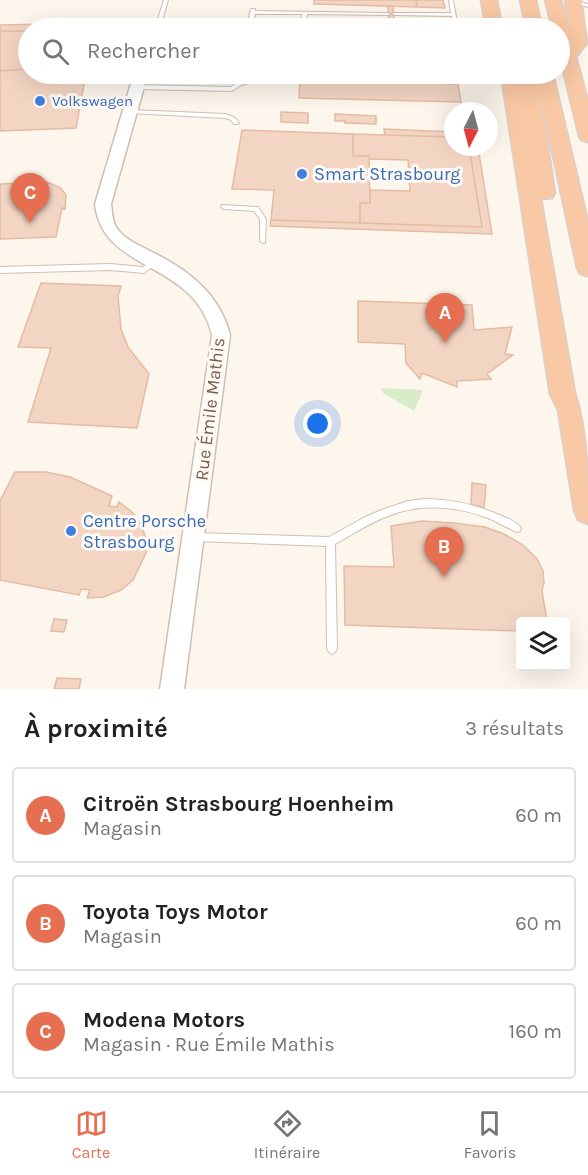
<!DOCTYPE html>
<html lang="fr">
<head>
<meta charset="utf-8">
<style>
	body { margin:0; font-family:Karla,sans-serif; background:#f6f6f6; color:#222 }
	.controls { position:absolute; right:18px; bottom:18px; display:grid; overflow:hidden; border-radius:6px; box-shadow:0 6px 24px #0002 }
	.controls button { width:54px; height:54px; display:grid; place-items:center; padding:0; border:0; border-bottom:2px solid #e0e0e0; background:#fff; color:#222; font:30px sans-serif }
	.compass { position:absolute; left:444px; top:102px; width:54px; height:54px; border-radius:50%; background:#fff; box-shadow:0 6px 24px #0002; rotate:186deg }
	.you { position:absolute; left:318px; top:424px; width:21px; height:21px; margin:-15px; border:4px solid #fff; border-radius:50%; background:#1a73e8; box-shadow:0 0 0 9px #1a73e833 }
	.badge { display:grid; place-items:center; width:39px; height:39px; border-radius:50%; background:#e76f51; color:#fff; font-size:20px; font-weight:700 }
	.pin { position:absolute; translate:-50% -50px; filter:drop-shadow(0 2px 3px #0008) }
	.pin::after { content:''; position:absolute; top:32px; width:21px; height:18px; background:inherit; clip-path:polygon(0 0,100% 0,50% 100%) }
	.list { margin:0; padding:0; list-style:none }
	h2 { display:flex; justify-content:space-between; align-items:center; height:78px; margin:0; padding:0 24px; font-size:26px }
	h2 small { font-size:20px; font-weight:400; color:#767676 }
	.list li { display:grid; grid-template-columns:39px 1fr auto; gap:18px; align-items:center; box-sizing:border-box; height:96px; margin:0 12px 12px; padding:0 12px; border:2px solid #e0e0e0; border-radius:6px }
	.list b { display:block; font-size:22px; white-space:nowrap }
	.list p { margin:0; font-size:20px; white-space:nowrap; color:#767676 }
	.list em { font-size:20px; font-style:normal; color:#767676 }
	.icon { flex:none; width:33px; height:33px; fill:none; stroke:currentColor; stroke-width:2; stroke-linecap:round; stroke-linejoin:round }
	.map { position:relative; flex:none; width:588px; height:689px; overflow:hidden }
	.search { position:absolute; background:#fff; box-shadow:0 6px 24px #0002; left:18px; right:18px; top:18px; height:66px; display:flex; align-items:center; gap:15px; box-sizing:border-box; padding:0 21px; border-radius:33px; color:#767676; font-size:22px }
	.sheet { height:402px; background:#fff }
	nav { display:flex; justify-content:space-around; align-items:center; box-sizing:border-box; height:84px; border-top:2px solid #e0e0e0; background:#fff; font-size:16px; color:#767676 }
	nav a { display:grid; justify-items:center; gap:3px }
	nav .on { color:#e76f51 }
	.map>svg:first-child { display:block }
</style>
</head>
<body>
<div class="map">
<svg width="588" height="689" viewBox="0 0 588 689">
	<rect width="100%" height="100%" fill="#fdf6ec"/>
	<!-- green -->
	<path fill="#d8ecc9" d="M381,389V388L423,390L414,411L383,393Z"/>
	<!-- building -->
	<path fill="#f3d5c3" stroke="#e6bba3" stroke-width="1.5" d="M314,0H416L417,7L314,4Z
		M416,0H443L445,8L417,7Z
		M388,6H393L395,28H389Z
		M408,22L446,23V28H408Z
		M97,23L95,28H28V31H0V25Z
		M0,31H28V69L0,71Z
		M28,69V74H86L76,128L0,131V71Z
		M300,78L458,84L461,102L299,98Z
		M281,112L308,113V123L281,122Z
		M335,114L376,116V124L345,123V121H335Z
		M384,129L453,132V137L385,135Z
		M242,130L353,134V156H369L370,203H360V223L271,220L274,190L232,189Z
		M353,134L453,137V147H469L482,227L360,223V203H370V190L410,191L408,160L369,159V156H353Z
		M469,147H478L492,234L270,226L271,220L482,227Z
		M47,182L61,188L66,195L65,209L62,208L56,237L0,239V184Z
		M41,283L121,286L118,296L121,329L128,347L149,374L137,428L28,422L51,348L18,347Z
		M358,301L472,305L474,330L512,327L505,354L513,355L487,374L491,379L457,381V387L422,373L420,379L406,363L405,344L358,342Z
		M15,472H46L70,477L112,496L109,506L117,507L119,502L132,512L140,523L146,538V553L133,580L121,590L104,597L87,598L90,590L81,589L79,595L0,580V501Z
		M472,483L486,485L484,508L471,504Z
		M422,521L454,523L485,527L504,534L523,545L537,559L543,571L544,583L542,590L547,622H520V631L345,625L344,566L394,567L391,526Z
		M54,619L67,620L64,632L51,631Z
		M57,678L81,679L79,689H54Z"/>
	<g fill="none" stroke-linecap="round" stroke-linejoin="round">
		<defs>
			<path id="service" d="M164,0H168L160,28H155Z
				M449,0H453L458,28H453L452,16L394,15L392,14L394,13H451Z
				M571,0L588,4V7L571,2Z
				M251,9H255V11L388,13L390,14L388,15L307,14L306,28H301L302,14H255L252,28H247L250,12Z
				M139,74H145L141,81L139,82L136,80Z
				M239,74H244L242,81L272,74H297L294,76H276L241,85L232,91L137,89L134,87L137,85L231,87L236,83Z
				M319,74H371L453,75L457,74H463L454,79L322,76Z
				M130,110L226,114L235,118L239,123L238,124H234L231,120L225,118L128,113V111Z
				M222,205L258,207L266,219L265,243H263L260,241V219L254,211L224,209L221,207Z
				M155,258L158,261L157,263L144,273L110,270L0,273V267L110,264L143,267Z
				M424,499C452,499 477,505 502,516C509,519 517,522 521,528L520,531L517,532C507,528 498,522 488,518C456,506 420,503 388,516C369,523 352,535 335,544L337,649L335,652L332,654L329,652L327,649L326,546L195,541L192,540L190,537L192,534L195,533L329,537L365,517L384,509L408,501Z"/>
			<path id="tertiary" d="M139,76L146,80L111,204C112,211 112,220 116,227C124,240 141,246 154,253C190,271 220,295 230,335L184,689H160L212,335C194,259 103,274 95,204L132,80Z"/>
			<path id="trunk" d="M481,0H497L502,28H486Z
				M520,0H536L542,28H526Z
				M545,0H561L569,32L565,0H581L587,43L576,57L588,101V142L581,140L579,136L560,58V28H552Z
				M501,74H518L522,90L520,74H553L588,222V276L580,274L577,268L540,95L555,193L552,198L541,199L575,393C588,432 588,481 588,524L578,520L574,510L558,410L550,394Z"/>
		</defs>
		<!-- service casing -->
		<use href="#service" stroke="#d1beb0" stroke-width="2"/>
		<!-- tertiary casing -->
		<use href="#tertiary" stroke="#d1beb0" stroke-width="3"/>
		<!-- trunk casing -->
		<use href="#trunk" stroke="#dad1cd" stroke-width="3"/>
		<!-- service -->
		<use href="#service" fill="#fff" fill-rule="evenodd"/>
		<!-- tertiary -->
		<use href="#tertiary" fill="#fff" fill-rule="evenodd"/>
		<!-- trunk -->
		<use href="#trunk" fill="#f9c8a4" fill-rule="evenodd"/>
	</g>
	<!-- markers -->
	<g fill="#3f7fe0" stroke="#fffaf3" stroke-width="2">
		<circle cx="40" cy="101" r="6"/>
		<circle cx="302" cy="174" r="6"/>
		<circle cx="71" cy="531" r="6"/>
	</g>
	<g text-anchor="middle" stroke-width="6" stroke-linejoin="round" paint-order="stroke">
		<!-- far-shop labels -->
		<g font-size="15" fill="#366cbe" stroke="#fffaf3" text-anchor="start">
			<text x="52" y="106">Volkswagen</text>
		</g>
		<!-- shop labels -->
		<g font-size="18" fill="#366cbe" stroke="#fffaf3" text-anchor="start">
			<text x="314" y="180">Smart Strasbourg</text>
			<text x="83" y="527">Centre Porsche<tspan x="83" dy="21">Strasbourg</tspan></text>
		</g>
		<!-- street labels -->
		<g font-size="18" fill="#7a5c4d" stroke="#fffaf3">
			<text transform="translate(210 409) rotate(-83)" y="6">Rue Émile Mathis</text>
		</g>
	</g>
</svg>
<div class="controls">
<button><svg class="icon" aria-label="layers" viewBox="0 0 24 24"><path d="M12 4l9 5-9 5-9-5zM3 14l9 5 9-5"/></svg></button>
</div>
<svg class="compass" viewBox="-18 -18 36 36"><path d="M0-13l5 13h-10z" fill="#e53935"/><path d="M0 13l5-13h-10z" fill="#767676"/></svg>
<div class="you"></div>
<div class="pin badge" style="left:445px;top:343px">A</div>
<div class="pin badge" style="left:444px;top:577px">B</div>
<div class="pin badge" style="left:30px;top:223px">C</div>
<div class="search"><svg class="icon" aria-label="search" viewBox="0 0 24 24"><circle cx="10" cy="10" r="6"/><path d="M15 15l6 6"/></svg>Rechercher</div>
</div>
<section class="sheet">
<h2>À proximité<small>3 résultats</small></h2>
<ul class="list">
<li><span class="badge">A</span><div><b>Citroën Strasbourg Hoenheim</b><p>Magasin</p></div><em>60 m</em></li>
<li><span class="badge">B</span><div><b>Toyota Toys Motor</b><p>Magasin</p></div><em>60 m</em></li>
<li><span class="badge">C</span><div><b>Modena Motors</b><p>Magasin · Rue Émile Mathis</p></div><em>160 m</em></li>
</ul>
</section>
<nav>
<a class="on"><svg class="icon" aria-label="map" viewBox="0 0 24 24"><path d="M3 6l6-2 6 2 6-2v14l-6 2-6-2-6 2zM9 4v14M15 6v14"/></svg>Carte</a>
<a><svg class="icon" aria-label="directions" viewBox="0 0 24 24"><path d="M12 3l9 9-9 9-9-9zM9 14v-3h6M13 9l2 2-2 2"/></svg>Itinéraire</a>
<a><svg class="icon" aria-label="saved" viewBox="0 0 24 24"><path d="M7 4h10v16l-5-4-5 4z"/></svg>Favoris</a>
</nav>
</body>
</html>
